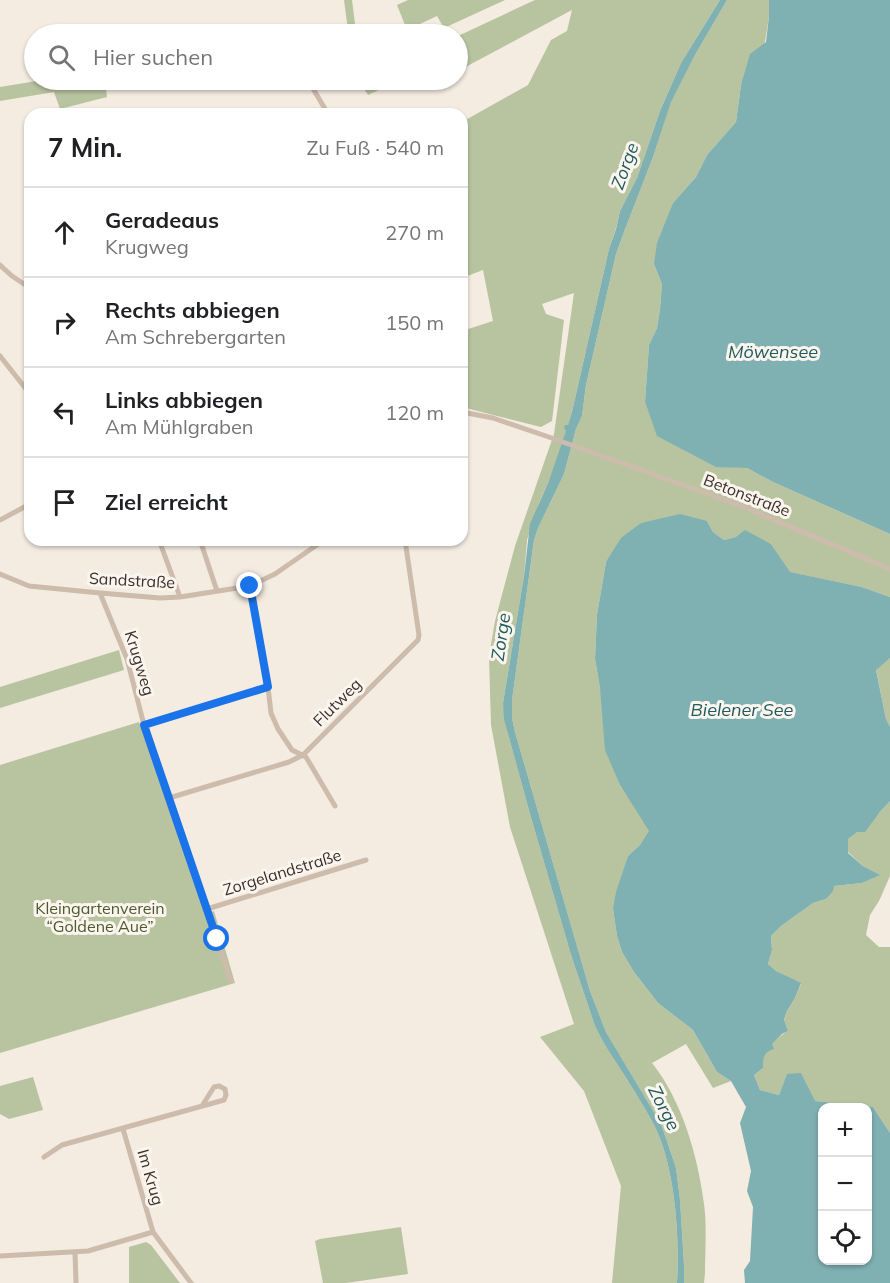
<!DOCTYPE html>
<html lang="de">
<head>
<meta charset="utf-8">
<style>
	body { margin:0; font-family:Mulish,sans-serif; background:#f6f6f6; color:#202124 }
	.controls { position:absolute; right:18px; bottom:18px; display:grid; overflow:hidden; border-radius:12px; box-shadow:0 2px 4px #0004 }
	.controls button { width:54px; height:54px; display:grid; place-items:center; padding:0; border:0; border-bottom:2px solid #e0e0e0; background:#fff; color:#202124; font:30px sans-serif }
	.stop { position:absolute; width:18px; height:18px; margin:-14px; border:4px solid #1a73e8; border-radius:50%; background:#fff }
	.stop.end { background:#1a73e8; border-color:#fff; box-shadow:0 2px 6px #0008 }
	.list { margin:0; padding:0; list-style:none }
	h2 { display:flex; justify-content:space-between; align-items:center; height:78px; margin:0; padding:0 24px; font-size:26px }
	h2 small { font-size:20px; font-weight:400; color:#757577 }
	.list li { display:grid; grid-template-columns:39px 1fr auto; gap:18px; align-items:center; box-sizing:border-box; height:90px; padding:0 24px; border-top:2px solid #e0e0e0 }
	.list b { display:block; font-size:22px; white-space:nowrap }
	.list p { margin:0; font-size:20px; white-space:nowrap; color:#757577 }
	.list em { font-size:20px; font-style:normal; color:#757577 }
	.icon { flex:none; width:33px; height:33px; fill:none; stroke:currentColor; stroke-width:2; stroke-linecap:round; stroke-linejoin:round }
	.map { position:relative; flex:none; width:890px; height:1283px; overflow:hidden }
	.search { position:absolute; background:#fff; box-shadow:0 2px 4px #0004; left:24px; top:24px; width:444px; height:66px; display:flex; align-items:center; gap:15px; box-sizing:border-box; padding:0 21px; border-radius:33px; color:#757577; font-size:22px }
	.panel { position:absolute; background:#fff; box-shadow:0 2px 4px #0004; left:24px; top:108px; width:444px; height:438px; border-radius:18px }
	.map>svg:first-child { display:block }
</style>
</head>
<body>
<div class="map">
<svg width="890" height="1283" viewBox="0 0 890 1283">
	<rect width="100%" height="100%" fill="#f4ebe1"/>
	<!-- green -->
	<path fill="#b8c4a0" d="M344,0H352L355,24L348,30Z
		M408,0H505L444,28L437,16L407,30L397,5Z
		M535,0H720L681,63L660,111L637,178L620,211L616,228L609,249L572,412L564,439L548,483L539,503L527,540L524,576L503,703L508,734L530,814L571,955L595,1026C604,1046 617,1063 628,1081C637,1095 646,1110 654,1125C675,1165 680,1238 677,1283H612L621,1186L584,1091L540,1037L574,1024L510,827L491,725L489,656L495,621L515,546L554,434L574,293L542,304L546,314L564,320L552,421L541,427L462,407V331L493,321L483,270L462,278V122L528,85L551,40L567,31L572,10L458,71V36Z
		M727,0H769V16L765,42L741,85L736,122L707,155L696,177L673,203L654,264L662,284L660,309L657,328L649,345L645,402L658,436L716,466L747,468L773,482L890,534V597L862,587L789,572L771,544L736,537L724,540L713,532L707,521H656L641,523L606,562L597,615L595,659L600,688L620,785L650,831L640,845L628,856L613,909L617,936L622,952L634,972L658,1003L693,1030L717,1072L731,1081L713,1088L686,1044L652,1063C682,1100 698,1157 704,1204C707,1225 705,1251 705,1273L704,1283H684V1265L680,1200L676,1168L671,1153L661,1124L606,1032L590,991L515,732L512,718V700L534,540L538,528L564,474L576,429L582,416L586,385L616,254L624,232L653,157L671,101L695,55Z
		M43,80H109L105,81L107,97L60,109L54,92L0,101V87Z
		M364,80H400L368,95L360,82Z
		M119,650L124,670L0,708V687Z
		M890,658V727L886,719L876,669Z
		M139,722L206,914L214,911L235,983L0,1053V765Z
		M890,801V876L879,901L870,915L866,935L879,947H890V1133L873,1107L814,1101L787,1075L779,1095L760,1090L754,1075L763,1068C763,1064 762,1061 763,1057C765,1049 780,1035 788,1031L784,1021L787,1011L795,998L801,984L776,971L768,964L772,950L771,936L781,926L813,903L826,899L834,886L862,883L879,875L863,866L848,852V839L879,813Z
		M33,1077L43,1110L9,1119L0,1114V1086Z
		M401,1227L408,1274L346,1283H323L315,1241L320,1239Z
		M146,1242L151,1245L180,1283H129V1247Z"/>
	<!-- water -->
	<path fill="#7fb0b2" fill-rule="evenodd" d="M720,0H727L695,55L671,102L653,157L624,232L616,254L586,385L582,416L576,429L564,474L538,528L534,540L512,700V718L515,732L590,991L606,1032L661,1124L671,1153L676,1168L680,1200L684,1265V1283H677C680,1238 675,1165 654,1125C646,1110 637,1095 628,1081C617,1063 604,1046 595,1026L571,955L530,814L508,734L504,719L503,703L524,576L530,524L548,483L566,431L564,428L565,425H568L572,412L609,249L616,229L620,211L637,178L660,111L681,63Z
		M769,0H890V534L773,482L747,468L716,467L657,436L645,402L649,345L657,328L660,309L662,284L654,264L657,243L673,203L696,177L707,155L736,122L741,85L750,54L766,42L769,16Z
		M680,514L707,521L713,532L724,540L736,537L745,530L771,544L790,572L862,587L890,597V658L876,670L886,719L890,727V801L879,813L865,832H857L848,839V853L863,866L880,875L862,883L834,886L833,891L826,899L813,903L781,926L771,936L772,950L768,964L776,971L801,983L795,998L787,1011L784,1020L788,1031L782,1034L772,1044L774,1049C763,1052 763,1058 763,1068L754,1075L760,1090L779,1095L787,1074L801,1073L815,1101L873,1107L890,1133V1283H745L744,1270L750,1261L753,1207L747,1191L751,1171L740,1123L746,1107L731,1081L717,1072L693,1030L658,1003L634,972L622,952L617,936L613,909L616,892L628,856L640,845L649,831L620,785L605,750L600,688L595,659L597,615L606,562L621,538L641,523ZM822,1108H868V1260H822Z"/>
	<g fill="none" stroke-linecap="round" stroke-linejoin="round">
		<!-- minor -->
		<path stroke="#cdbbac" stroke-width="5" d="M308,80L328,114
			M257,114L258,112
			M0,265L12,276L30,288
			M0,356L30,394
			M462,412L493,418L546,436L739,505L890,569
			M0,520L30,504
			M159,540L180,597
			M200,540L217,591
			M0,574L29,586L100,593L160,598L180,597L250,586L275,574L324,540
			M250,586L268,687L271,713L278,729L292,750L306,757L335,806
			M100,593L127,659L144,725L187,849L231,981
			M144,725L268,687
			M169,798L289,762L303,755L418,640L419,635L405,540
			M207,909L366,860
			M123,1129L153,1232
			M44,1157L62,1145L224,1100L226,1095L225,1089L219,1086L214,1087L202,1106
			M75,1252L76,1283
			M0,1256L88,1251L153,1232L191,1283"/>
	</g>
	<g fill="none" stroke-linecap="round" stroke-linejoin="round">
		<!-- route -->
		<path stroke="#1a73e8" stroke-width="8" d="M217,939L144,725L268,687L250,586"/>
	</g>
	<g text-anchor="middle" stroke-width="6" stroke-linejoin="round" paint-order="stroke">
		<!-- street labels -->
		<g font-size="16" fill="#3b302b" stroke="#fbf5ee">
			<text transform="translate(747 495) rotate(21)" y="6">Betonstraße</text>
			<text transform="translate(132 580) rotate(3)" y="6">Sandstraße</text>
			<text transform="translate(140 663) rotate(73)" y="6">Krugweg</text>
			<text transform="translate(337 702) rotate(-45)" y="6">Flutweg</text>
			<text transform="translate(282 872) rotate(-17)" y="6">Zorgelandstraße</text>
			<text transform="translate(151 1177) rotate(74)" y="6">Im Krug</text>
		</g>
		<!-- park labels -->
		<g font-size="16" fill="#4a5a2e" stroke="#fbf5ee">
			<text x="100" y="914">Kleingartenverein<tspan x="100" dy="18">“Goldene Aue”</tspan></text>
		</g>
		<!-- water labels -->
		<g font-size="18" font-style="italic" fill="#1f5a5e" stroke="#fbf5ee">
			<text transform="translate(625 166) rotate(-70)" y="6">Zorge</text>
			<text x="773" y="358">Möwensee</text>
			<text transform="translate(501 637) rotate(-82)" y="6">Zorge</text>
			<text x="742" y="716">Bielener See</text>
			<text transform="translate(664 1108) rotate(63)" y="6">Zorge</text>
		</g>
	</g>
</svg>
<div class="controls">
<button>+</button>
<button>−</button>
<button><svg class="icon" aria-label="locate" viewBox="0 0 24 24"><circle cx="12" cy="12" r="6"/><path d="M12 2v4M12 18v4M2 12h4M18 12h4"/></svg></button>
</div>
<div class="stop" style="left:217px;top:939px"></div>
<div class="stop end" style="left:250px;top:586px"></div>
<div class="search"><svg class="icon" aria-label="search" viewBox="0 0 24 24"><circle cx="10" cy="10" r="6"/><path d="M15 15l6 6"/></svg>Hier suchen</div>
<section class="panel">
<h2>7 Min.<small>Zu Fuß · 540 m</small></h2>
<ul class="list">
<li><svg class="icon" aria-label="ahead" viewBox="0 0 24 24"><path d="M12 20V5M6 11l6-6 6 6"/></svg><div><b>Geradeaus</b><p>Krugweg</p></div><em>270 m</em></li>
<li><svg class="icon" aria-label="right" viewBox="0 0 24 24"><path d="M7 20v-9h11M14 6l5 5-5 5"/></svg><div><b>Rechts abbiegen</b><p>Am Schrebergarten</p></div><em>150 m</em></li>
<li><svg class="icon" aria-label="left" viewBox="0 0 24 24"><path d="M17 20v-9H6M10 6l-5 5 5 5"/></svg><div><b>Links abbiegen</b><p>Am Mühlgraben</p></div><em>120 m</em></li>
<li><svg class="icon" aria-label="arrive" viewBox="0 0 24 24"><path d="M6 21V4h12l-3 4 3 4H6"/></svg><div><b>Ziel erreicht</b></div></li>
</ul>
</section>
</div>
</body>
</html>
